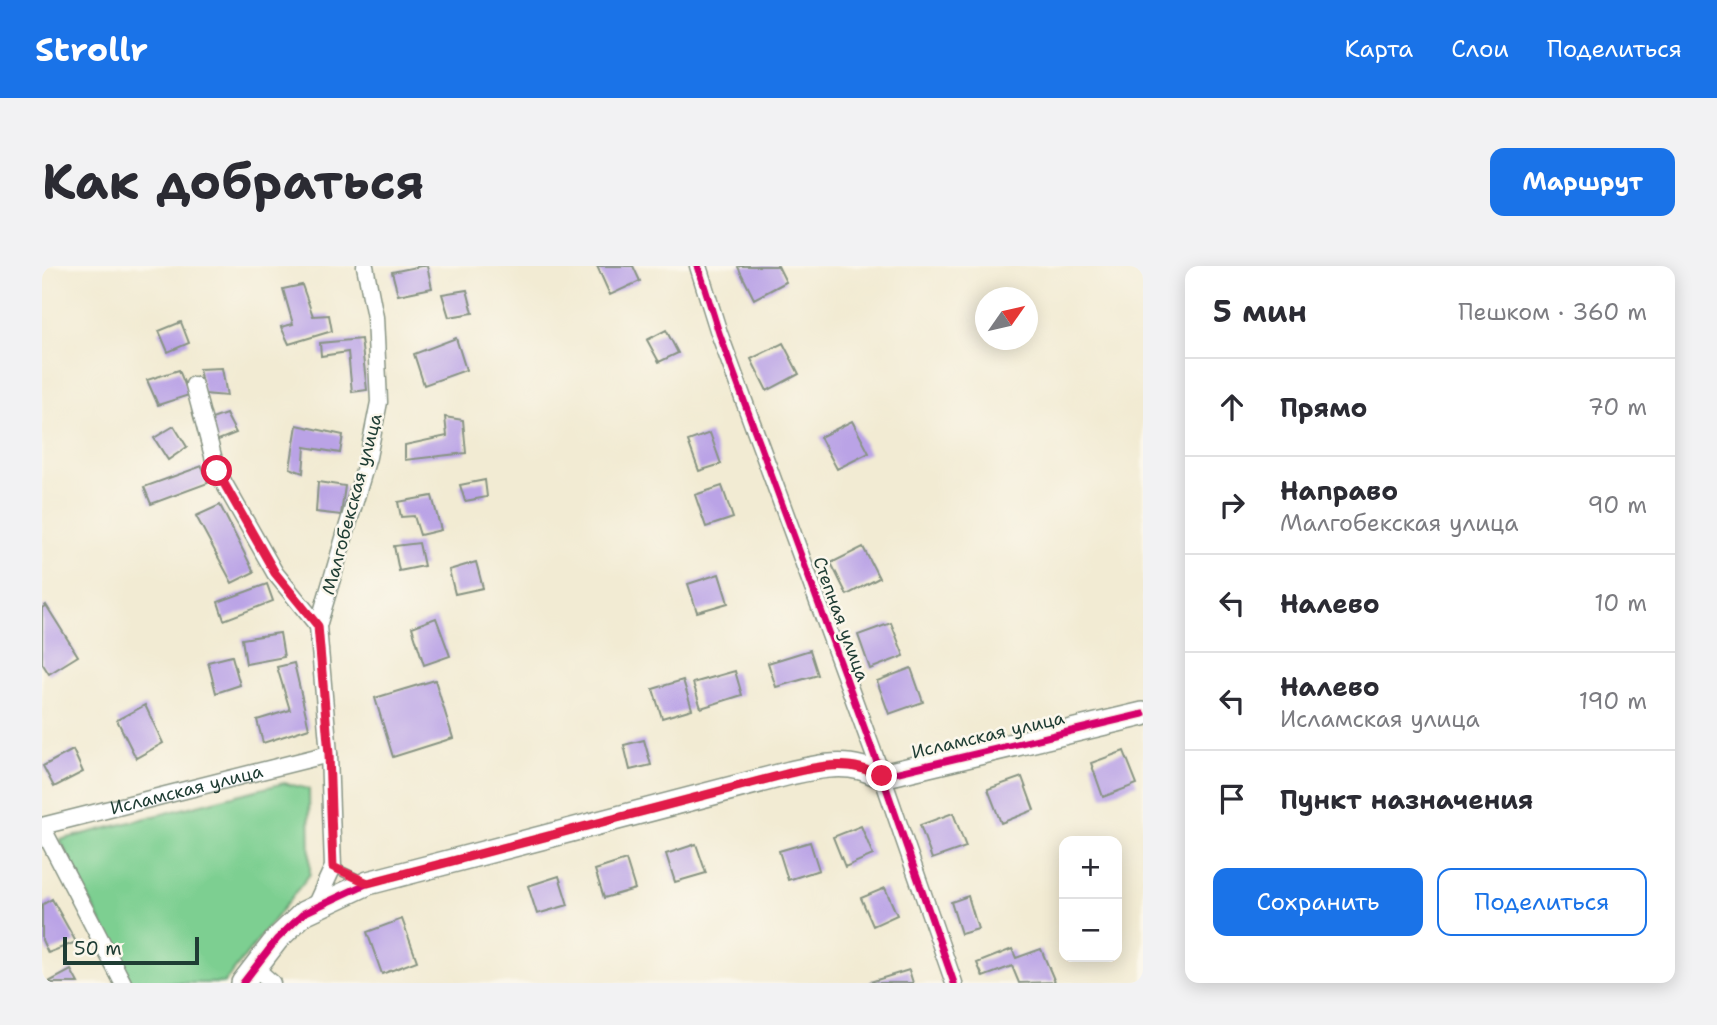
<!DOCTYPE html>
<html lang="ru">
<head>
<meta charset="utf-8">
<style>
	body { margin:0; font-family:"Shantell Sans",sans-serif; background:#f2f2f3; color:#2b2b33 }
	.controls { position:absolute; right:21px; bottom:21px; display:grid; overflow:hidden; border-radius:14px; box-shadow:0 4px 18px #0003 }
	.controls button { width:63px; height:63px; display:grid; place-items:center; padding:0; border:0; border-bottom:2px solid #e1e1e2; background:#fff; color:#2b2b33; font:35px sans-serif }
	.compass { position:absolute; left:933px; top:21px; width:63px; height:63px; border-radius:50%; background:#fff; box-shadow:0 4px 18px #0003; rotate:56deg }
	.scale { position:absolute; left:21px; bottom:18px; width:136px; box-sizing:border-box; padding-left:7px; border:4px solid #1f3d34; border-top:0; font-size:19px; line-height:24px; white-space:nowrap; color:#1f3d34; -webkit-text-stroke:5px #fbf7ec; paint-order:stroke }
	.stop { position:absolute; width:21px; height:21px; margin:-16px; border:5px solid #e11d48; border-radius:50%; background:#fff }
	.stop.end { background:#e11d48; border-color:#fff; box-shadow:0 2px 7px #0008 }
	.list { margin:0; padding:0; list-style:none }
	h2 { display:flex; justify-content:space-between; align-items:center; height:91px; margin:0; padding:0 28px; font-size:30px }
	h2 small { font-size:23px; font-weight:400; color:#7c7c81 }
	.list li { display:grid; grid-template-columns:46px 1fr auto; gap:21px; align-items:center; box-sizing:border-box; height:98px; padding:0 28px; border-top:2px solid #e1e1e2 }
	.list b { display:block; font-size:26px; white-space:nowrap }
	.list p { margin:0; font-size:23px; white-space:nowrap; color:#7c7c81 }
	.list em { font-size:23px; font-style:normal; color:#7c7c81 }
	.actions { display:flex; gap:14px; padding:21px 28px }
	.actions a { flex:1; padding:16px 0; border:2px solid #1a73e8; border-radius:14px; text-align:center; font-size:24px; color:#1a73e8 }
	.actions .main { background:#1a73e8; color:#fff }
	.icon { flex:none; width:38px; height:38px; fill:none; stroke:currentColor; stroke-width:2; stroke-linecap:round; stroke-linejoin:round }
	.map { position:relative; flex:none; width:1101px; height:717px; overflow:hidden; border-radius:14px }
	header { display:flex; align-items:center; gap:42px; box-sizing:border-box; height:98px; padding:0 35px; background:#1a73e8; color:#fff }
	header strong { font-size:33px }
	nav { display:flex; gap:38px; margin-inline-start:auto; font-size:24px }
	.intro { display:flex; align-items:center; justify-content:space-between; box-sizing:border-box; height:168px; padding:0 42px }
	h1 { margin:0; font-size:49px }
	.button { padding:18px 32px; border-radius:14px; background:#1a73e8; color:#fff; font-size:24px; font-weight:700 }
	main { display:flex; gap:42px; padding:0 42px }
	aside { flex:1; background:#fff; border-radius:14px; box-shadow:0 4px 18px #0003 }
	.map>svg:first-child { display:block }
</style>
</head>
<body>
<header>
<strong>Strollr</strong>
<nav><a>Карта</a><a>Слои</a><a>Поделиться</a></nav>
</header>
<div class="intro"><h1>Как добраться</h1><a class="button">Маршрут</a></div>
<main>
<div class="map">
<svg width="1101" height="717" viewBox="0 0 1101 717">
	<rect width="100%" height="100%" fill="#fbf7ec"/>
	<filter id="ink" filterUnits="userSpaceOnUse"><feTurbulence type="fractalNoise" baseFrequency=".0143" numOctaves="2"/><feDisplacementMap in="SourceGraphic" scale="14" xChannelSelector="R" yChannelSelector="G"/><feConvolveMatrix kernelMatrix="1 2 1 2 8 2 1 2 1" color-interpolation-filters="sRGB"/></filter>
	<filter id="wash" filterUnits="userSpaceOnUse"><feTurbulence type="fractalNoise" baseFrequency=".00686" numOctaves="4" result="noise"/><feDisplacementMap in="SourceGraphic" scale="28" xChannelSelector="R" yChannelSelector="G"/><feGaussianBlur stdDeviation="1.57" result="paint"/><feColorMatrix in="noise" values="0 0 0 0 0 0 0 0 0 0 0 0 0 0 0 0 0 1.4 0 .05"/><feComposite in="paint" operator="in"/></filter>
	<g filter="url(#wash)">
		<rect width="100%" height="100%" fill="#f2ebd3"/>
		<!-- green -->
		<path fill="#7dcf91" stroke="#4e8662" stroke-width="2" d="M242,517L267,523L268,608L182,717H89L18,574Z"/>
		<g id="blocks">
			<!-- building -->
			<path fill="#baa3e6" d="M379,0H385L390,22L356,29L350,6Z
				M555,0H591L598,15L568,29Z
				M698,0H736L744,16L712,33L696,1Z
				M260,19L271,50L287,49L290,65L247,78L239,61L251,58L241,23Z
				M425,24L431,47L407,51L400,28Z
				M139,56L147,77L126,86L117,65Z
				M624,64L636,87L617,96L605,74Z
				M414,72L424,104L382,119L372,88Z
				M319,73L325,124L310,126L306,86L279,90L278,77Z
				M741,77L757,108L725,125L709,93Z
				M180,102L185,130L162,128L157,103Z
				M137,104L147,129L116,139L105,114Z
				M184,148L194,167L174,175L167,154Z
				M403,151L421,154L424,187L363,194V179L405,170Z
				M810,155L827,187L795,203L778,171Z
				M255,159L301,169L298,187L263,181L261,207L248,202Z
				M132,160L145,181L126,194L112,172Z
				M668,167L679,198L657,205L646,175Z
				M160,200L166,217L109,238L102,221Z
				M443,214L445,231L423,235L418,219Z
				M276,216L303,220L299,249L274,246Z
				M680,220L691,252L664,261L653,229Z
				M390,230L399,264L378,269L372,250L359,251L356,236Z
				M178,239L212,306L190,317L154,250Z
				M377,277L382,300L357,305L352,280Z
				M821,281L837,312L805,329L789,297Z
				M434,296L441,322L413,328L407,304Z
				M677,308L686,337L655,346L646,318Z
				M225,318L231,335L182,354L176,336Z
				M4,339L36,390L7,408L0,397V342Z
				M394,352L408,390L382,399L370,361Z
				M849,357L862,390L828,403L816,369Z
				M238,367L242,391L204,398L200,373Z
				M768,384L776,409L734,421L726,397Z
				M190,390L198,419L174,427L166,396Z
				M252,397L267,462L221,477L215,454L248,444L235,401Z
				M869,402L881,436L847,448L835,415Z
				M693,405L700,429L659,442L651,417Z
				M393,414L411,472L351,491L333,432Z
				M641,414L650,443L620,452L611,423Z
				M103,439L121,477L94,492L75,454Z
				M602,474L609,499L588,504L582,479Z
				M31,484L41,506L12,521L1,500Z
				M1082,485L1095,518L1061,531L1049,497Z
				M980,511L992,544L959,557L946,523Z
				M911,547L924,581L890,593L878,559Z
				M819,560L831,589L803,601L791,571Z
				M768,576L777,604L746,614L737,585Z
				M654,578L664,607L633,616L624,588Z
				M584,594L593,623L562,632L553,604Z
				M517,610L526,639L495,648L486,620Z
				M843,622L855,649L831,660L819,632Z
				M926,630L936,663L919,668L909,636Z
				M10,633L34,676L6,687L0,674V639Z
				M360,653L375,695L340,708L325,666Z
				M970,683L974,692L999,683L1013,716L977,717L970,700L941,711L935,697Z
				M29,704L36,717H5Z
				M867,704L871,717H828V716Z"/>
		</g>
	</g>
	<g filter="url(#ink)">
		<use href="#blocks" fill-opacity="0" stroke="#889484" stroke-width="2"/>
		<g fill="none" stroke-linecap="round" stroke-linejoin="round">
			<defs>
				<path id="lane" d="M291,601L320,615"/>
				<g id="street">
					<path d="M656,0L677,67L840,510L912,717"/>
					<path d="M152,119L175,205L233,307L276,360"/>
					<path id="s1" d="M0,560L287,488"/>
					<path d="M0,561L81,717"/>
					<path d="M273,640L291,601L287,488L276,360L326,191L337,136L333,51L323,0"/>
					<path d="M213,702L230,717"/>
				</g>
				<path id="secondary" d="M201,717L235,673L262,647L326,617L748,507C771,502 796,496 818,502C826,504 833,508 840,510L1101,448"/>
			</defs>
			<!-- lane casing -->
			<use href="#lane" stroke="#889484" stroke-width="11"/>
			<!-- street casing -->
			<use href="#street" stroke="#889484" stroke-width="19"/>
			<!-- secondary casing -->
			<use href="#secondary" stroke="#889484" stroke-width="26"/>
			<!-- lane -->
			<use href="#lane" stroke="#fff" stroke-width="8"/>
			<!-- street -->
			<use href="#street" stroke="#fff" stroke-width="16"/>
			<!-- secondary -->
			<use href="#secondary" stroke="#fff" stroke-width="23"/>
			<defs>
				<path id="cycleway" d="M656,0L677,67L840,510L912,717
					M201,717L235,673L262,647L326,617L748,507C771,502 796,496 818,502C826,504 833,508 840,510L1101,448"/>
			</defs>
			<!-- cycleway casing -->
			<use href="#cycleway" stroke="#fbf7ec" stroke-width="11"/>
			<!-- cycleway -->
			<use href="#cycleway" stroke="#d6006c" stroke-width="7"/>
		</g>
	</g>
	<g fill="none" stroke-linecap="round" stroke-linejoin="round" filter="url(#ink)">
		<!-- route -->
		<path stroke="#e11d48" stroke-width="9" d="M175,205L233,307L276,360L287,488L291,601L326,617L748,507C770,502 796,496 818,502C826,504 833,508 840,510"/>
	</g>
	<g text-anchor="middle" stroke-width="5" stroke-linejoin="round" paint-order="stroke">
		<!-- street labels -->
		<g font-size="18" fill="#1f3d34" stroke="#fbf7ec">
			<text transform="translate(310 238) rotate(-75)" y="6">Малгобекская улица</text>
			<text transform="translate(799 353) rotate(70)" y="6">Степная улица</text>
			<text transform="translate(946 469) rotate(-13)" y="6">Исламская улица</text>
			<text dy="6" stroke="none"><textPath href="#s1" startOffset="149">Исламская улица</textPath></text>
		</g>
	</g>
</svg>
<div class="controls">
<button>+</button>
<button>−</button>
</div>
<svg class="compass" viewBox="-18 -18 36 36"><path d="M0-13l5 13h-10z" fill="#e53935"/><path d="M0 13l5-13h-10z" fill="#7c7c81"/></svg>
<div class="scale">50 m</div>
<div class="stop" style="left:175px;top:205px"></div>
<div class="stop end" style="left:840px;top:510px"></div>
</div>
<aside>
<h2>5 мин<small>Пешком · 360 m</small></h2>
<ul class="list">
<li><svg class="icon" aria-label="ahead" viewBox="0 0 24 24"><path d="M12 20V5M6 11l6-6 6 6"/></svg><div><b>Прямо</b></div><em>70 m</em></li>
<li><svg class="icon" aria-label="right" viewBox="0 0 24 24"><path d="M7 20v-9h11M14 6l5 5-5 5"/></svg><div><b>Направо</b><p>Малгобекская улица</p></div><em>90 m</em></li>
<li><svg class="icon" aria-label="left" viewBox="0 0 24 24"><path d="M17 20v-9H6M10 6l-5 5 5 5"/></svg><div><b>Налево</b></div><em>10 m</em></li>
<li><svg class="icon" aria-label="left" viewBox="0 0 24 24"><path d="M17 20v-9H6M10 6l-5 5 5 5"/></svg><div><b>Налево</b><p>Исламская улица</p></div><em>190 m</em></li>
<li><svg class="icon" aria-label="arrive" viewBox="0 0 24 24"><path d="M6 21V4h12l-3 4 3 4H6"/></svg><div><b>Пункт назначения</b></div></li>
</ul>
<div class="actions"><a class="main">Сохранить</a><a>Поделиться</a></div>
</aside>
</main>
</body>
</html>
